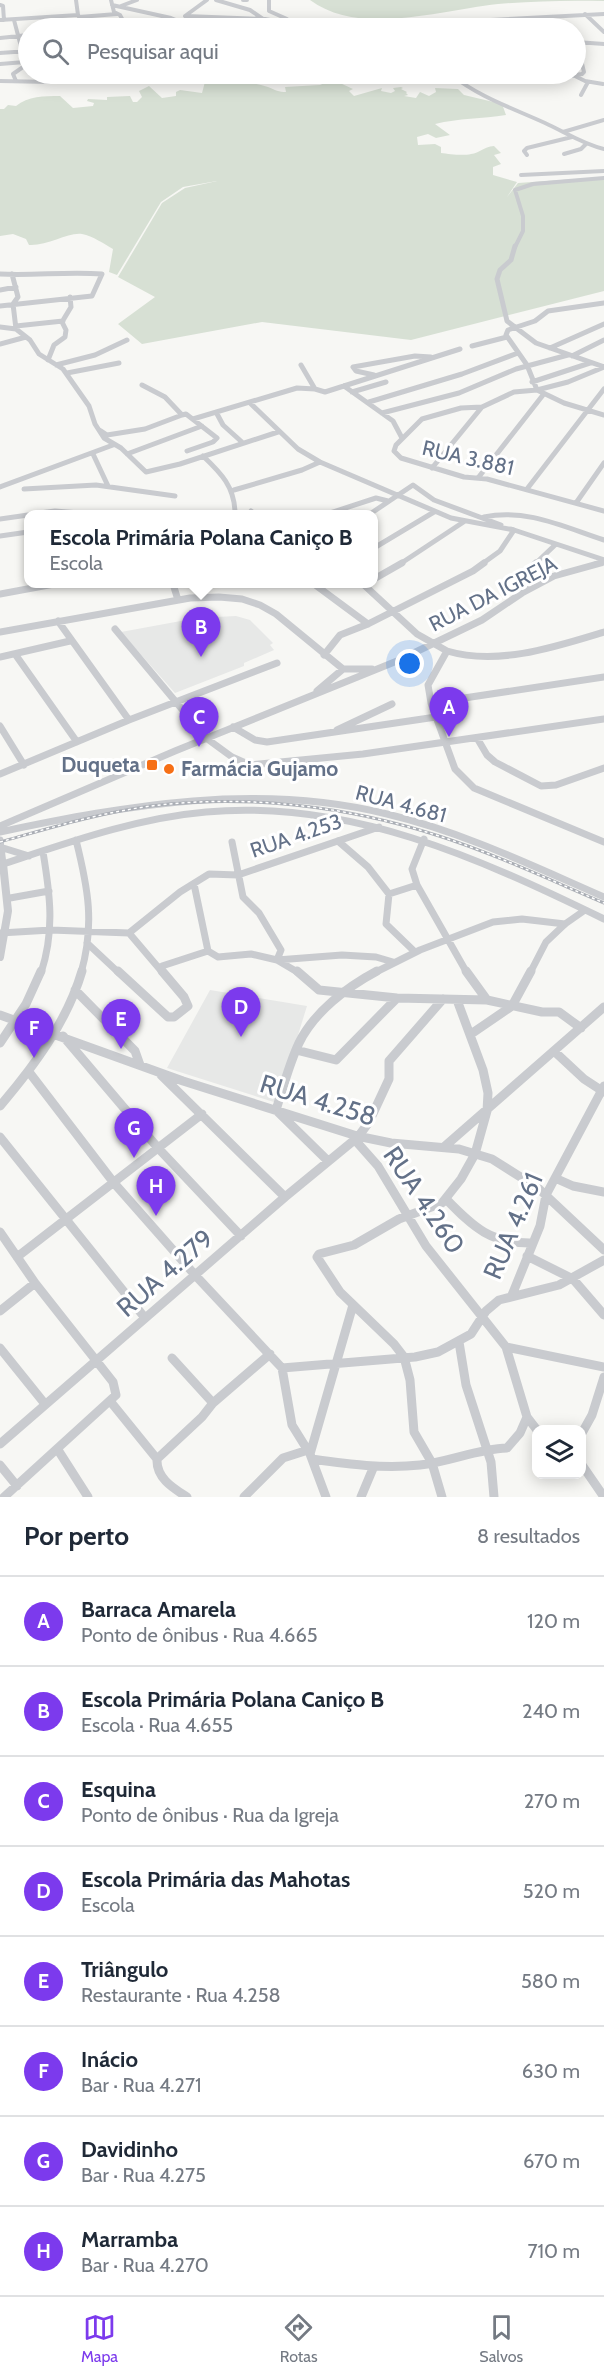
<!DOCTYPE html>
<html lang="pt">
<head>
<meta charset="utf-8">
<style>
	body { margin:0; font-family:Cabin,sans-serif; background:#f2f2f3; color:#1f2937 }
	.controls { position:absolute; right:18px; bottom:18px; display:grid; overflow:hidden; border-radius:12px; box-shadow:0 3px 15px #0003 }
	.controls button { width:54px; height:54px; display:grid; place-items:center; padding:0; border:0; border-bottom:2px solid #e0e1e3; background:#fff; color:#1f2937; font:30px sans-serif }
	.you { position:absolute; left:410px; top:664px; width:21px; height:21px; margin:-15px; border:4px solid #fff; border-radius:50%; background:#1a73e8; box-shadow:0 0 0 9px #1a73e833 }
	.badge { display:grid; place-items:center; width:39px; height:39px; border-radius:50%; background:#7c3aed; color:#fff; font-size:20px; font-weight:700 }
	.pin { position:absolute; translate:-50% -50px; filter:drop-shadow(0 2px 3px #0008) }
	.pin::after { content:''; position:absolute; top:32px; width:21px; height:18px; background:inherit; clip-path:polygon(0 0,100% 0,50% 100%) }
	.popup { position:absolute; left:24px; top:510px; width:354px; height:78px; box-sizing:border-box; display:grid; place-content:center; border-radius:12px; background:#fff; filter:drop-shadow(0 2px 4px #0005); font-size:20px; white-space:nowrap; color:#747a83 }
	.popup b { font-size:22px; color:#1f2937 }
	.popup::after { content:''; position:absolute; left:50%; top:100%; margin-left:-12px; border:12px solid transparent; border-top-color:#fff }
	.list { margin:0; padding:0; list-style:none }
	h2 { display:flex; justify-content:space-between; align-items:center; height:78px; margin:0; padding:0 24px; font-size:26px }
	h2 small { font-size:20px; font-weight:400; color:#747a83 }
	.list li { display:grid; grid-template-columns:39px 1fr auto; gap:18px; align-items:center; box-sizing:border-box; height:90px; padding:0 24px; border-top:2px solid #e0e1e3 }
	.list b { display:block; font-size:22px; white-space:nowrap }
	.list p { margin:0; font-size:20px; white-space:nowrap; color:#747a83 }
	.list em { font-size:20px; font-style:normal; color:#747a83 }
	.icon { flex:none; width:33px; height:33px; fill:none; stroke:currentColor; stroke-width:2; stroke-linecap:round; stroke-linejoin:round }
	.map { position:relative; flex:none; width:604px; height:1497px; overflow:hidden }
	.search { position:absolute; background:#fff; box-shadow:0 3px 15px #0003; left:18px; right:18px; top:18px; height:66px; display:flex; align-items:center; gap:15px; box-sizing:border-box; padding:0 21px; border-radius:33px; color:#747a83; font-size:22px }
	.sheet { height:798px; background:#fff }
	nav { display:flex; justify-content:space-around; align-items:center; box-sizing:border-box; height:84px; border-top:2px solid #e0e1e3; background:#fff; font-size:16px; color:#747a83 }
	nav a { display:grid; justify-items:center; gap:3px }
	nav .on { color:#7c3aed }
	.map>svg:first-child { display:block }
</style>
</head>
<body>
<div class="map">
<svg width="604" height="1497" viewBox="0 0 604 1497">
	<rect width="100%" height="100%" fill="#f7f7f4"/>
	<!-- built -->
	<path fill="#e7e8e7" d="M236,616L250,620L273,643L270,645L274,650L244,663V666L175,693L121,632L197,618Z
		M210,990L307,1006L277,1103L167,1068Z"/>
	<!-- green -->
	<path fill="#d7e0d4" d="M310,0H604V1C568,0 533,1 498,4C440,10 360,37 310,0Z
		M206,78C226,79 248,81 268,87C275,90 279,92 286,92L285,87L320,85L327,82L340,83L353,89L349,91L354,96L382,88L381,91L391,93L395,91L393,88L401,87L403,88L401,89L407,92L406,93L408,95L404,96L416,98L420,92L429,96L436,92L435,88L458,89L464,95L502,104L506,115C482,119 459,118 435,124L450,135L436,138L428,134L417,137L418,145L435,144L441,147V153C449,154 463,156 471,154C480,153 483,147 494,146L501,153L494,155L501,164L493,167V175L517,182L507,197L518,183L604,177V291L411,340L262,322L142,344L118,324L155,297L118,277L162,203L185,188L217,181L183,187L161,202L117,275L109,272L113,249C104,244 93,236 82,234C68,232 48,246 29,245L26,239L13,234L0,236V109H4L8,105L16,106C28,96 44,96 60,96L73,108L93,106L94,103L87,101L88,99L107,100V97L130,96L133,102H137L142,97L139,91L149,86L162,98L176,96V92L180,90L202,93Z"/>
	<g fill="none" stroke-linecap="round" stroke-linejoin="round">
		<!-- minor-far3 -->
		<path stroke="#c9cbcf" stroke-width="4" d="M76,0L78,15L85,28
			M111,0L114,12L120,15L127,28
			M216,0L250,10L263,19
			M243,0H247
			M269,0V11L287,19
			M0,5L3,6L4,20
			M112,5L171,18L195,28
			M121,6L137,0
			M585,14L604,32
			M185,16L207,0
			M186,16L265,19L312,28
			M79,17L117,14
			M46,18L50,28
			M0,20L78,15
			M238,25L245,28
			M153,28L171,18
			M257,28L272,22
			M410,28L491,20L604,14
			M0,38L28,35
			M576,42L604,44
			M0,53L28,51
			M0,64L25,62L14,20
			M367,74L368,79L374,82
			M423,74H429
			M450,74C479,97 512,108 545,123C565,132 582,144 604,149
			M512,74L554,78L582,74L584,72L579,51L584,43
			M575,76L585,81L603,84
			M0,81L50,82L76,74
			M16,81L13,74L23,67L25,62
			M581,95L588,82
			M563,132L604,120
			M564,154L581,149L586,144
			M527,155L524,151L527,148L572,137
			M521,175L604,171
			M515,247L523,231V216L515,190L533,184L604,178"/>
		<!-- minor-far2 -->
		<path stroke="#c9cbcf" stroke-width="5" d="M515,246L511,260L500,270L497,279L507,321L536,343L604,367
			M0,274C34,276 68,271 102,274L92,296L0,306
			M12,274L18,297L13,304L16,329
			M0,290L16,287
			M604,303L548,311L535,321L508,330L506,335L527,365L537,390L564,403L604,415
			M16,326L63,321
			M0,327L16,329L30,340L39,354L63,369L89,406L95,424L104,438L121,448L146,472L180,464L278,432
			M0,344L26,337
			M472,346L507,337
			M550,348L604,324
			M572,356L604,340
			M48,360L54,345L65,337L66,330L62,322L71,307L70,297
			M56,365L95,355L127,340
			M301,365L315,389L325,392L460,349
			M67,373L119,363
			M374,375L356,371L353,367L415,356L431,357
			M532,382L590,363
			M142,385L165,397L182,415L186,414L217,438L213,442L187,451
			M344,386L393,421L402,438
			M352,392L386,382
			M369,402L462,374L518,353
			M250,403L298,449L320,462L451,518L514,530
			M482,407L461,408L422,419L396,445L394,451L401,458L464,477L487,479L604,511
			M216,412L223,425L243,443
			M382,413L459,393L516,369L568,355
			M193,419L297,388L315,389
			M101,431L107,435L145,429L182,415
			M93,454L108,486
			M127,454L202,426
			M203,456C221,473 235,487 235,514
			M432,468L482,407L514,392L537,390L568,382L604,367
			M478,478L543,395
			M0,487L113,445
			M24,489L96,485L175,496
			M527,489L604,389
			M234,490L302,470L320,462
			M576,503L604,463
			M251,511L255,514
			M32,514L55,511L92,514
			M327,514L376,498L388,501
			M370,514L413,485L434,500L501,525
			M484,517C526,508 564,527 604,540
			M0,519L28,515
			M511,529L604,560
			M0,536L28,532
			M374,548L434,512
			M400,564L465,521
			M482,564L500,551L514,530
			M535,564L555,545
			M595,564L604,562"/>
		<!-- minor-far1 -->
		<path stroke="#c9cbcf" stroke-width="7" d="M374,579L402,563
			M173,584L178,600
			M314,584L368,624
			M363,584L417,634L447,651
			M522,593L513,585L536,563
			M0,594L54,584
			M58,621L129,720
			M115,629L206,738L232,757L250,765L363,754L604,719
			M0,632L190,598L219,597L242,599L260,605L276,614L343,669H372
			M604,632C555,647 498,666 447,651L428,685L431,703L455,769L474,788L604,842
			M15,654L77,742
			M324,655L340,635L368,624L473,571L484,563
			M0,657L70,641
			M317,691L343,669
			M431,703L604,677
			M0,726L24,765
			M233,727L255,740L267,742L436,717
			M337,730L392,704
			M477,738L487,755L495,762L541,786L556,785L604,768
			M0,774L129,720L277,663
			M0,826L175,751L397,661L482,620L522,593L554,576L601,563
			M0,832C128,805 258,782 387,814C463,832 533,866 604,897
			M424,839L412,869L417,885L467,973
			M0,840L3,864
			M76,840C88,888 95,924 81,973
			M338,841L368,867L389,894L386,924L415,952
			M232,842L243,897L259,913L281,950L277,960L299,973
			M0,847L29,856
			M0,865C67,843 136,818 206,812C349,799 479,858 604,919
			M194,884L208,951
			M389,894L417,885
			M10,898L49,891
			M0,933L51,930L129,933L180,892L209,874L238,875L379,827
			M129,933L163,973
			M87,943L119,973
			M208,951L218,957L251,954L277,960L342,955L376,957L393,962
			M162,966L208,951
			M41,973C55,931 50,894 43,852
			M374,973L420,950L493,922L522,919L565,924
			M530,973L546,942L565,924L585,910"/>
		<!-- minor -->
		<path stroke="#c9cbcf" stroke-width="9" d="M118,971L168,1017H174L188,1006L184,997L162,971
			M297,971L319,990L397,998L487,1000L542,1012H559L581,1028
			M466,971L487,1000
			M75,990L135,1051L140,1065
			M0,1015L183,1081L357,1136L391,1143L459,1149L492,1159L538,1188L604,1250
			M471,1034L512,1006L531,971
			M63,1036L158,1148L241,1236
			M0,1043L26,1004L41,971
			M296,1050L336,1060L397,998
			M555,1052L584,1079L604,1092
			M29,1072L114,1183L195,1275L282,1368L292,1425L310,1454L326,1497
			M161,1075L285,1197
			M0,1106C34,1066 67,1022 82,971
			M0,1137L145,1318
			M355,1140L378,1166L426,1246L506,1347L604,1367
			M444,1147L604,1007
			M328,1161L276,1110C283,1088 289,1064 299,1043C314,1012 347,987 377,971
			M555,1178L573,1186L604,1192
			M446,1199C474,1228 491,1244 533,1243
			M0,1232L35,1283L113,1382L116,1395L4,1497
			M527,1256L573,1279L604,1315
			M17,1257L202,1114
			M512,1295L540,1226L546,1195L604,1086
			M0,1311L35,1283
			M459,1342L466,1385L491,1462L494,1497
			M506,1347L527,1417L537,1430
			M0,1348L45,1404
			M172,1358L213,1403
			M282,1368L415,1357L438,1352L471,1334L486,1311L499,1300L559,1285L604,1260
			M110,1401L157,1459C156,1478 173,1488 187,1497
			M582,1433L592,1415L604,1377
			M0,1444L285,1197L358,1137L369,1122L389,1079V1061L443,999
			M58,1450L88,1497
			M310,1454L353,1305
			M157,1459L202,1417L213,1403L270,1354
			M312,1459C348,1464 383,1469 420,1465C449,1462 477,1449 507,1448L520,1433L527,1417
			M0,1465L17,1486
			M582,1465L604,1497
			M244,1497L283,1458L308,1450
			M361,1497L374,1466
			M442,1497L432,1463L414,1432L410,1380L404,1357L394,1344L340,1292L317,1257L319,1254L354,1245L399,1219L442,1203L461,1179L475,1154L487,1111L488,1093L483,1070L457,1000"/>
		<!-- tertiary -->
		<path stroke="#c9cbcf" stroke-width="8" d="M0,957L8,911L3,864"/>
		<defs>
			<path id="rail" d="M0,842C50,828 99,813 151,806C247,794 347,806 439,836C495,854 550,880 604,903"/>
		</defs>
		<!-- rail casing -->
		<use href="#rail" stroke="#aaaeb5" stroke-width="3"/>
		<!-- rail -->
		<use href="#rail" stroke="#fff" stroke-width="1.5" stroke-dasharray="3" stroke-linecap="butt"/>
	</g>
	<!-- markers -->
	<g fill="#f66f15" stroke="#fff" stroke-width="2">
		<rect x="146" y="759" width="12" height="12" rx="3"/>
		<circle cx="169" cy="769" r="6"/>
	</g>
	<g text-anchor="middle" stroke-width="6" stroke-linejoin="round" paint-order="stroke">
		<!-- street labels -->
		<g font-size="21" fill="#637188" stroke="#fff">
			<text transform="translate(468 458) rotate(13)" y="7">RUA 3.881</text>
			<text transform="translate(493 594) rotate(-27)" y="7">RUA DA IGREJA</text>
			<text transform="translate(401 804) rotate(15)" y="7">RUA 4.681</text>
			<text transform="translate(296 836) rotate(-19)" y="7">RUA 4.253</text>
		</g>
		<!-- poi labels -->
		<g font-size="21" font-weight="bold" fill="#637188" stroke="#fff" text-anchor="end">
			<text x="140" y="772">Duqueta</text>
			<text x="181" y="776" text-anchor="start">Farmácia Gujamo</text>
		</g>
		<!-- near-street labels -->
		<g font-size="26" fill="#637188" stroke="#fff">
			<text transform="translate(318 1100) rotate(17)" y="9">RUA 4.258</text>
			<text transform="translate(424 1200) rotate(56)" y="9">RUA 4.260</text>
			<text transform="translate(513 1226) rotate(-67)" y="9">RUA 4.261</text>
			<text transform="translate(165 1273) rotate(-41)" y="9">RUA 4.279</text>
		</g>
	</g>
</svg>
<div class="controls">
<button><svg class="icon" aria-label="layers" viewBox="0 0 24 24"><path d="M12 4l9 5-9 5-9-5zM3 14l9 5 9-5"/></svg></button>
</div>
<div class="you"></div>
<div class="pin badge" style="left:449px;top:737px">A</div>
<div class="pin badge" style="left:201px;top:657px">B</div>
<div class="popup"><b>Escola Primária Polana Caniço B</b>Escola</div>
<div class="pin badge" style="left:199px;top:747px">C</div>
<div class="pin badge" style="left:241px;top:1037px">D</div>
<div class="pin badge" style="left:121px;top:1049px">E</div>
<div class="pin badge" style="left:34px;top:1058px">F</div>
<div class="pin badge" style="left:134px;top:1158px">G</div>
<div class="pin badge" style="left:156px;top:1216px">H</div>
<div class="search"><svg class="icon" aria-label="search" viewBox="0 0 24 24"><circle cx="10" cy="10" r="6"/><path d="M15 15l6 6"/></svg>Pesquisar aqui</div>
</div>
<section class="sheet">
<h2>Por perto<small>8 resultados</small></h2>
<ul class="list">
<li><span class="badge">A</span><div><b>Barraca Amarela</b><p>Ponto de ônibus · Rua 4.665</p></div><em>120 m</em></li>
<li><span class="badge">B</span><div><b>Escola Primária Polana Caniço B</b><p>Escola · Rua 4.655</p></div><em>240 m</em></li>
<li><span class="badge">C</span><div><b>Esquina</b><p>Ponto de ônibus · Rua da Igreja</p></div><em>270 m</em></li>
<li><span class="badge">D</span><div><b>Escola Primária das Mahotas</b><p>Escola</p></div><em>520 m</em></li>
<li><span class="badge">E</span><div><b>Triângulo</b><p>Restaurante · Rua 4.258</p></div><em>580 m</em></li>
<li><span class="badge">F</span><div><b>Inácio</b><p>Bar · Rua 4.271</p></div><em>630 m</em></li>
<li><span class="badge">G</span><div><b>Davidinho</b><p>Bar · Rua 4.275</p></div><em>670 m</em></li>
<li><span class="badge">H</span><div><b>Marramba</b><p>Bar · Rua 4.270</p></div><em>710 m</em></li>
</ul>
</section>
<nav>
<a class="on"><svg class="icon" aria-label="map" viewBox="0 0 24 24"><path d="M3 6l6-2 6 2 6-2v14l-6 2-6-2-6 2zM9 4v14M15 6v14"/></svg>Mapa</a>
<a><svg class="icon" aria-label="directions" viewBox="0 0 24 24"><path d="M12 3l9 9-9 9-9-9zM9 14v-3h6M13 9l2 2-2 2"/></svg>Rotas</a>
<a><svg class="icon" aria-label="saved" viewBox="0 0 24 24"><path d="M7 4h10v16l-5-4-5 4z"/></svg>Salvos</a>
</nav>
</body>
</html>
